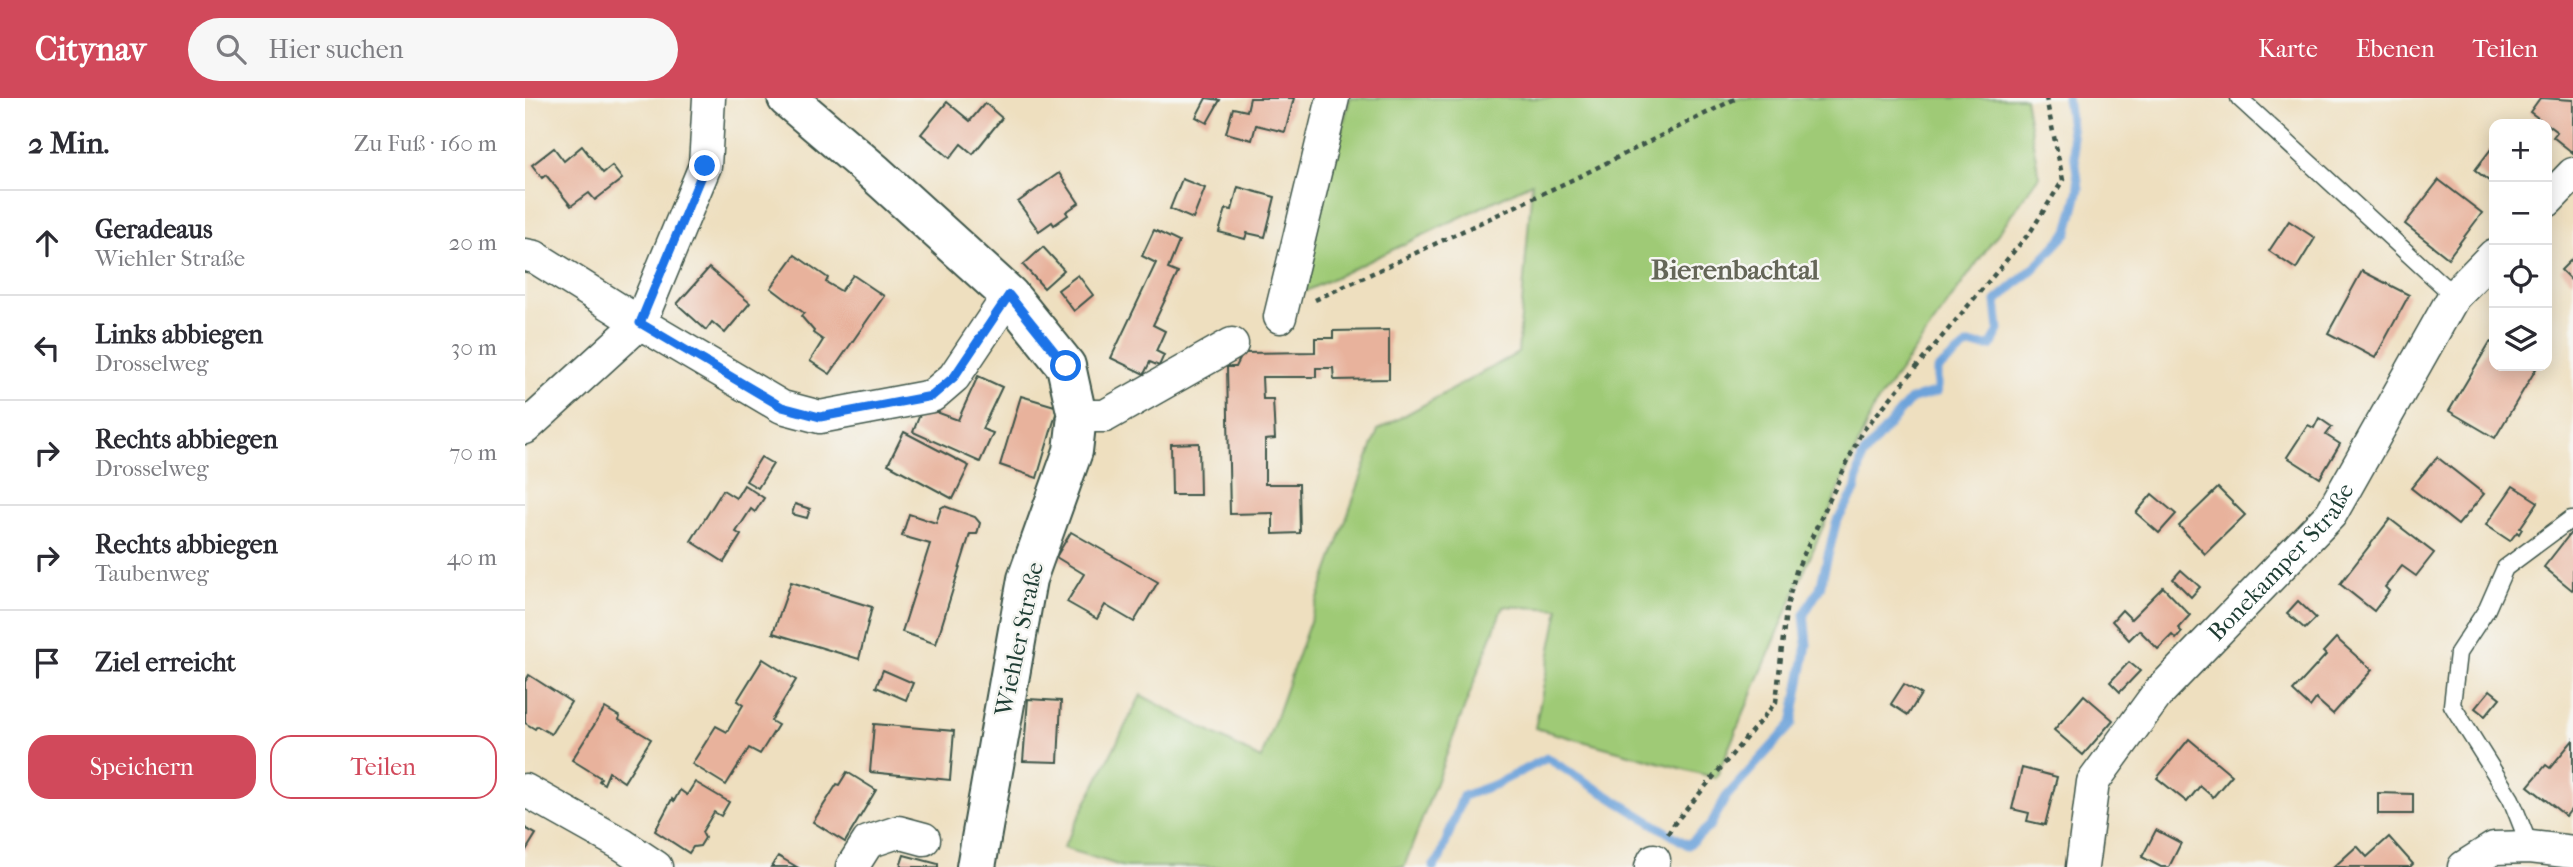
<!DOCTYPE html>
<html lang="de">
<head>
<meta charset="utf-8">
<style>
  :root { --surface:#fff; --page:#f7f7f7; --text:#2b2b33; --muted:#7c7c81; --line:#e1e1e2; --accent:#d1495b }
  body { margin:0; font-family:"IM FELL French Canon",serif; background:var(--page); color:var(--text) }
  .controls { position:absolute; right:21px; top:21px; display:grid; overflow:hidden; border-radius:14px; box-shadow:0 4px 18px #0003 }
  .controls button { width:63px; height:63px; display:grid; place-items:center; padding:0; border:0; border-bottom:2px solid var(--line); background:var(--surface); color:var(--text); font:35px sans-serif }
  .stop { position:absolute; width:21px; height:21px; margin:-16px; border:5px solid #1a73e8; border-radius:50%; background:#fff }
  .stop.end { background:#1a73e8; border-color:#fff; box-shadow:0 2px 7px #0008 }
  .list { margin:0; padding:0; list-style:none }
  h2 { display:flex; justify-content:space-between; align-items:center; height:91px; margin:0; padding:0 28px; font-size:30px }
  h2 small { font-size:23px; font-weight:400; color:var(--muted) }
  .list li { display:grid; grid-template-columns:46px 1fr auto; gap:21px; align-items:center; box-sizing:border-box; height:105px; padding:0 28px; border-top:2px solid var(--line) }
  .list b { display:block; font-size:26px; white-space:nowrap }
  .list p { margin:0; font-size:23px; white-space:nowrap; color:var(--muted) }
  .list em { font-size:23px; font-style:normal; color:var(--muted) }
  .actions { display:flex; gap:14px; padding:21px 28px }
  .actions a { flex:1; padding:16px 0; border:2px solid var(--accent); border-radius:21px; text-align:center; font-size:24px; color:var(--accent) }
  .actions .main { background:var(--accent); color:#fff }
  .icon { flex:none; width:38px; height:38px; fill:none; stroke:currentColor; stroke-width:2; stroke-linecap:round; stroke-linejoin:round }
  .map { position:relative; flex:none; width:2048px; height:769px; overflow:hidden }
  header { display:flex; align-items:center; gap:42px; box-sizing:border-box; height:98px; padding:0 35px; background:var(--accent); color:#fff }
  header strong { font-size:33px }
  nav { display:flex; gap:38px; margin-inline-start:auto; font-size:24px }
  .search { width:490px; height:63px; background:var(--page); display:flex; align-items:center; gap:18px; box-sizing:border-box; padding:0 24px; border-radius:38px; color:var(--muted); font-size:26px }
  main { display:flex }
  aside { flex:1; background:var(--surface) }
  .map>svg:first-child { display:block }
  .green { fill:#9fca76; stroke:#5f8455; stroke-width:2 }
  .lines { fill:none; stroke-linecap:round; stroke-linejoin:round }
  .stream { stroke:#6da3da; stroke-width:9 }
  .building { fill:#e8b29c }
  .service-casing { stroke:#3e5549; stroke-width:19 }
  .minor-casing { stroke:#3e5549; stroke-width:35 }
  .secondary-casing { stroke:#3e5549; stroke-width:42 }
  .path { stroke:#3e5549; stroke-width:4.5; stroke-dasharray:5 5; stroke-linecap:butt }
  .service { stroke:#fff; stroke-width:16 }
  .minor { stroke:#fff; stroke-width:32 }
  .secondary { stroke:#fff; stroke-width:38 }
  .route { stroke:#1a73e8; stroke-width:9 }
  .labels { text-anchor:middle; stroke-width:5; stroke-linejoin:round; paint-order:stroke }
  .street-label { font-size:24px; fill:#1f3d34; stroke:#f6f6f2 }
  .quarter-label { font-size:28px; font-weight:bold; fill:#656658; stroke:#f6f6f2 }
</style>
</head>
<body>
<header>
<strong>Citynav</strong>
<div class="search"><svg class="icon" aria-label="search" viewBox="0 0 24 24"><circle cx="10" cy="10" r="6"/><path d="M15 15l6 6"/></svg>Hier suchen</div>
<nav><a>Karte</a><a>Ebenen</a><a>Teilen</a></nav>
</header>
<main>
<aside>
<h2>2 Min.<small>Zu Fuß · 160 m</small></h2>
<ul class="list">
<li><svg class="icon" aria-label="ahead" viewBox="0 0 24 24"><path d="M12 20V5M6 11l6-6 6 6"/></svg><div><b>Geradeaus</b><p>Wiehler Straße</p></div><em>20 m</em></li>
<li><svg class="icon" aria-label="left" viewBox="0 0 24 24"><path d="M17 20v-9H6M10 6l-5 5 5 5"/></svg><div><b>Links abbiegen</b><p>Drosselweg</p></div><em>30 m</em></li>
<li><svg class="icon" aria-label="right" viewBox="0 0 24 24"><path d="M7 20v-9h11M14 6l5 5-5 5"/></svg><div><b>Rechts abbiegen</b><p>Drosselweg</p></div><em>70 m</em></li>
<li><svg class="icon" aria-label="right" viewBox="0 0 24 24"><path d="M7 20v-9h11M14 6l5 5-5 5"/></svg><div><b>Rechts abbiegen</b><p>Taubenweg</p></div><em>40 m</em></li>
<li><svg class="icon" aria-label="arrive" viewBox="0 0 24 24"><path d="M6 21V4h12l-3 4 3 4H6"/></svg><div><b>Ziel erreicht</b></div></li>
</ul>
<div class="actions"><a class="main">Speichern</a><a>Teilen</a></div>
</aside>
<div class="map">
<svg width="2048" height="769" viewBox="0 0 2048 769">
  <rect width="100%" height="100%" fill="#f6f6f2"/>
  <filter id="ink" filterUnits="userSpaceOnUse"><feTurbulence type="fractalNoise" baseFrequency=".0143" numOctaves="2"/><feDisplacementMap in="SourceGraphic" scale="14" xChannelSelector="R" yChannelSelector="G"/><feConvolveMatrix kernelMatrix="1 2 1 2 8 2 1 2 1" color-interpolation-filters="sRGB"/></filter>
  <filter id="wash" filterUnits="userSpaceOnUse"><feTurbulence type="fractalNoise" baseFrequency=".00686" numOctaves="4" result="noise"/><feDisplacementMap in="SourceGraphic" scale="28" xChannelSelector="R" yChannelSelector="G"/><feGaussianBlur stdDeviation="1.57" result="paint"/><feColorMatrix in="noise" values="0 0 0 0 0 0 0 0 0 0 0 0 0 0 0 0 0 1.4 0 .05"/><feComposite in="paint" operator="in"/></filter>
  <g filter="url(#wash)">
    <rect width="100%" height="100%" fill="#eedfbf"/>
    <polygon class="green" points="825,0 1500,0 1514,78 1349,309 1191,680 1010,630 1034,511 978,508 879,769 599,769 538,750 616,597 736,661 853,332 993,255 1007,85 773,197"/>
    <g class="lines">
      <polyline class="stream" points="908,769 915,760 938,698 971,686 1022,660 1163,747 1185,728 1201,699 1267,626 1282,547 1279,516 1295,490 1311,425 1330,393 1337,359 1385,302 1412,294 1412,272 1443,247 1466,248 1474,232 1471,203 1509,170 1543,134 1554,91 1542,0"/>
    </g>
    <g id="blocks">
      <g class="building">
        <polygon points="681,0 695,2 682,25 671,19"/>
        <polygon points="725,0 769,0 760,34 731,27 727,42 701,35 708,10 722,13"/>
        <polygon points="2015,0 2048,2 2048,55 2028,39 2032,34 2005,14"/>
        <polygon points="422,4 445,23 460,5 477,20 448,56 436,46 425,60 396,36"/>
        <polygon points="57,48 78,75 87,68 97,81 70,102 64,95 46,108 21,77 17,80 7,67 29,50 39,63"/>
        <polygon points="1966,51 1969,54 1969,87 1950,72"/>
        <polygon points="534,75 554,105 541,114 543,117 529,127 527,124 514,133 493,104"/>
        <polygon points="657,81 680,90 668,121 645,111"/>
        <polygon points="1914,82 1957,115 1923,160 1880,126"/>
        <polygon points="713,89 750,99 740,139 722,135 720,141 694,134 701,111 707,112"/>
        <polygon points="1764,123 1790,140 1771,171 1744,153"/>
        <polygon points="629,132 654,144 643,171 653,175 628,227 640,233 631,253 639,257 634,268 625,264 619,276 586,260 631,165 617,158"/>
        <polygon points="518,149 539,172 519,190 498,167"/>
        <polygon points="270,157 303,180 301,184 316,193 328,177 359,198 305,276 285,263 298,242 288,235 289,233 276,218 279,215 246,190"/>
        <polygon points="2048,160 2048,184 2036,172"/>
        <polygon points="184,170 225,205 200,235 187,224 181,232 152,206"/>
        <polygon points="1837,173 1884,197 1850,260 1803,235"/>
        <polygon points="553,177 568,197 549,213 533,192"/>
        <polygon points="864,232 864,281 809,282 808,270 791,270 791,279 737,279 738,301 748,301 750,341 740,342 740,386 774,386 775,435 748,436 748,415 705,416 702,269 711,269 718,255 790,254 790,240 808,240 808,233"/>
        <polygon points="1965,244 1969,246 1969,268 2005,268 2011,271 1970,340 1924,313"/>
        <polygon points="453,278 477,289 457,331 468,335 455,364 388,334 398,309 433,322"/>
        <polygon points="496,298 533,309 512,380 475,367"/>
        <polygon points="1794,320 1807,329 1801,337 1815,346 1795,380 1762,359 1783,327 1789,330"/>
        <polygon points="379,334 444,368 428,401 363,366"/>
        <polygon points="674,345 675,397 647,397 646,346"/>
        <polygon points="236,359 248,366 233,390 221,383"/>
        <polygon points="1912,359 1959,396 1933,427 1886,390"/>
        <polygon points="219,387 239,400 230,414 226,411 211,434 216,437 199,464 166,443 198,392 211,400"/>
        <polygon points="1988,388 2013,404 1995,430 1997,431 1994,436 1992,434 1985,443 1961,427"/>
        <polygon points="1693,390 1720,417 1680,456 1654,428"/>
        <polygon points="1627,396 1651,416 1634,435 1611,415"/>
        <polygon points="270,406 285,411 282,420 267,416"/>
        <polygon points="419,408 450,419 455,425 452,436 445,436 411,546 377,534 405,446 377,438 384,416 411,425 416,410"/>
        <polygon points="1865,421 1909,455 1891,478 1877,468 1860,489 1864,493 1849,513 1815,486"/>
        <polygon points="2048,432 2048,491 2047,492 2019,469"/>
        <polygon points="546,434 633,484 609,524 580,507 572,521 542,504 559,476 531,459"/>
        <polygon points="1656,472 1675,489 1666,499 1648,481"/>
        <polygon points="266,484 347,509 334,561 248,535"/>
        <polygon points="1638,489 1665,517 1653,530 1657,534 1651,541 1647,537 1633,551 1614,532 1604,542 1587,523 1597,512 1606,521"/>
        <polygon points="1773,503 1791,520 1780,531 1762,515"/>
        <polygon points="1811,540 1847,572 1808,616 1791,601 1785,609 1768,593 1801,557 1798,554"/>
        <polygon points="238,561 271,582 246,623 253,627 235,656 224,650 201,687 167,666 191,628 202,634 218,607 212,603"/>
        <polygon points="1604,564 1615,573 1595,594 1585,584"/>
        <polygon points="358,572 388,585 381,602 351,589"/>
        <polygon points="4,577 46,604 26,636 12,628 10,631 0,625 0,584"/>
        <polygon points="1379,586 1396,596 1383,617 1366,606"/>
        <polygon points="1965,592 1975,600 1960,618 1950,610"/>
        <polygon points="1559,597 1588,622 1558,657 1529,632"/>
        <polygon points="503,601 536,603 533,664 498,663"/>
        <polygon points="80,610 95,619 94,622 126,641 99,684 84,674 79,686 74,683 76,680 47,662"/>
        <polygon points="349,626 429,633 425,682 345,674"/>
        <polygon points="1664,641 1707,677 1688,699 1675,688 1662,704 1632,680"/>
        <polygon points="2048,642 2048,709 2041,718 2003,688 2021,667 2025,670"/>
        <polygon points="1497,670 1532,679 1520,727 1502,723 1504,715 1487,711"/>
        <polygon points="322,674 351,692 320,744 288,724 312,686 314,687"/>
        <polygon points="170,684 204,704 196,718 189,714 177,734 180,740 175,748 168,749 164,755 130,733 147,701 149,703 155,692 162,697"/>
        <polygon points="1853,695 1888,696 1888,716 1853,716"/>
        <polygon points="0,730 11,736 0,754"/>
        <polygon points="1631,732 1656,745 1644,769 1636,769 1617,759"/>
        <polygon points="1864,739 1888,766 1885,769 1809,769 1832,748 1842,759"/>
        <polygon points="379,757 413,766 413,769 375,769"/>
        <polygon points="253,758 272,769 246,769"/>
      </g>
    </g>
  </g>
  <g filter="url(#ink)">
    <use href="#blocks" fill-opacity="0" stroke="#3e5549" stroke-width="2"/>
    <g class="lines">
      <defs>
        <g id="service">
          <polyline points="1714,0 1929,198"/>
          <polyline points="2005,749 1986,701 1927,607 1933,555 1962,511 1980,470 2046,421"/>
        </g>
        <g id="minor">
          <polyline points="2022,103 2048,76"/>
          <polyline points="0,157 10,159 115,225 257,309 295,319 407,298 429,279 484,197"/>
          <polyline points="755,219 808,0"/>
          <polyline points="552,318 580,318 707,246"/>
          <polyline points="0,330 115,225 180,68 184,0"/>
          <polyline points="0,692 98,747 131,769"/>
          <polyline points="327,769 343,744 373,734 399,741"/>
          <polyline points="1126,769 1129,762"/>
          <path id="s1" d="M1557,769L1568,684L1633,595L1806,416L1929,198L1969,157"/>
          <polyline points="1939,769 1969,750 2005,749 2048,754"/>
        </g>
        <polyline id="secondary" points="262,0 350,75 484,197 541,268 552,318 548,353 502,481 451,769"/>
      </defs>
      <use href="#service" class="service-casing"/>
      <use href="#minor" class="minor-casing"/>
      <use href="#secondary" class="secondary-casing"/>
      <g class="path">
        <polyline points="790,202 1051,80 1212,0"/>
        <polyline points="1143,736 1149,726 1251,604 1261,512 1271,473 1336,335 1506,133 1538,82 1521,0"/>
      </g>
      <use href="#service" class="service"/>
      <use href="#minor" class="minor"/>
      <use href="#secondary" class="secondary"/>
    </g>
  </g>
  <g class="lines" filter="url(#ink)">
    <polyline class="route" points="180,68 115,225 257,309 295,319 407,298 429,279 484,197 541,268"/>
  </g>
  <g class="labels">
    <g class="street-label">
      <text dy="8" stroke="none"><textPath href="#s1" startOffset="376">Bonekamper Straße</textPath></text>
      <text transform="translate(494 541) rotate(-78)" y="8">Wiehler Straße</text>
    </g>
    <g class="quarter-label">
      <text x="1210" y="181">Bierenbachtal</text>
    </g>
  </g>
</svg>
<div class="controls">
<button>+</button>
<button>−</button>
<button><svg class="icon" aria-label="locate" viewBox="0 0 24 24"><circle cx="12" cy="12" r="6"/><path d="M12 2v4M12 18v4M2 12h4M18 12h4"/></svg></button>
<button><svg class="icon" aria-label="layers" viewBox="0 0 24 24"><path d="M12 4l9 5-9 5-9-5zM3 14l9 5 9-5"/></svg></button>
</div>
<div class="stop" style="left:541px;top:268px"></div>
<div class="stop end" style="left:180px;top:68px"></div>
</div>
</main>
</body>
</html>
